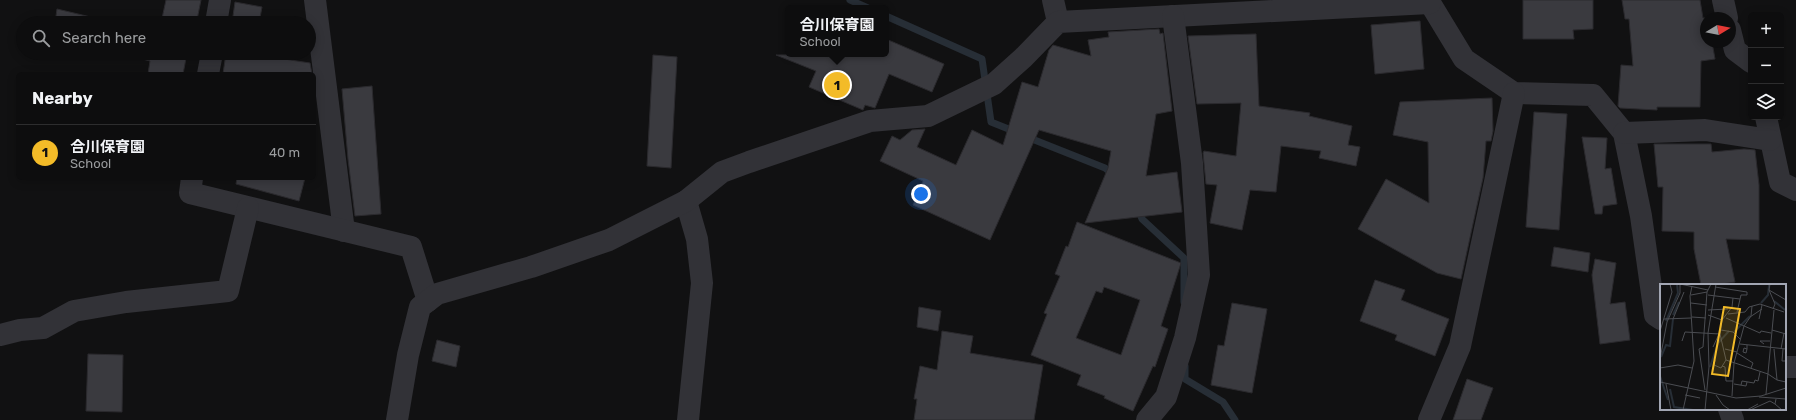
<!DOCTYPE html>
<html lang="en">
<head>
<meta charset="utf-8">
<style>
  :root { --surface:#0d0d0e; --page:#1b1b1c; --text:#f1f3f6; --muted:#9a9c9e; --line:#2d2d2e; --accent:#f3bb28 }
  body { margin:0; font-family:Rubik,"Noto Sans JP",sans-serif; background:var(--page); color:var(--text) }
  .controls { position:absolute; right:12px; top:12px; display:grid; overflow:hidden; border-radius:6px; box-shadow:0 2px 10px #0003 }
  .controls button { width:36px; height:36px; display:grid; place-items:center; padding:0; border:0; border-bottom:1px solid var(--line); background:var(--surface); color:var(--text); font:20px sans-serif }
  .compass { position:absolute; left:1700px; top:12px; width:36px; height:36px; border-radius:50%; background:var(--surface); box-shadow:0 2px 10px #0003; rotate:80deg }
  .you { position:absolute; left:921px; top:194px; width:14px; height:14px; margin:-10px; border:3px solid #fff; border-radius:50%; background:#1a73e8; box-shadow:0 0 0 6px #1a73e833 }
  .badge { display:grid; place-items:center; width:26px; height:26px; border-radius:50%; background:var(--accent); color:#111; font-size:13px; font-weight:700 }
  .pin { position:absolute; translate:-50% -50%; border:2px solid #fff; box-shadow:0 1px 4px #0006 }
  .popup { position:absolute; left:785px; top:5px; width:104px; height:52px; box-sizing:border-box; display:grid; place-content:center; border-radius:6px; background:var(--surface); filter:drop-shadow(0 1px 3px #0005); font-size:13px; white-space:nowrap; color:var(--muted) }
  .popup b { font-size:15px; color:var(--text) }
  .popup::after { content:''; position:absolute; left:50%; top:100%; margin-left:-8px; border:8px solid transparent; border-top-color:var(--surface) }
  .list { margin:0; padding:0; list-style:none }
  h2 { display:flex; justify-content:space-between; align-items:center; height:52px; margin:0; padding:0 16px; font-size:17px }
  h2 small { font-size:13px; font-weight:400; color:var(--muted) }
  .list li { display:grid; grid-template-columns:26px 1fr auto; gap:12px; align-items:center; box-sizing:border-box; height:56px; padding:0 16px; border-top:1px solid var(--line) }
  .list b { display:block; font-size:15px; white-space:nowrap }
  .list p { margin:0; font-size:13px; white-space:nowrap; color:var(--muted) }
  .list em { font-size:13px; font-style:normal; color:var(--muted) }
  .icon { flex:none; width:22px; height:22px; fill:none; stroke:currentColor; stroke-width:2; stroke-linecap:round; stroke-linejoin:round }
  .map { position:relative; flex:none; width:1796px; height:420px; overflow:hidden }
  .search { position:absolute; background:var(--surface); box-shadow:0 2px 10px #0003; left:16px; top:16px; width:300px; height:44px; display:flex; align-items:center; gap:10px; box-sizing:border-box; padding:0 14px; border-radius:22px; color:var(--muted); font-size:15px }
  .panel { position:absolute; background:var(--surface); box-shadow:0 2px 10px #0003; left:16px; top:72px; width:300px; height:108px; border-radius:6px }
  .map>svg:first-child { display:block }
  .lines { fill:none; stroke-linecap:round; stroke-linejoin:round }
  .stream { stroke:#272e36; stroke-width:7 }
  .building { fill:#3a3a3f; stroke:#2b2a2e; fill-rule:evenodd }
  .minor { stroke:#323237; stroke-width:22 }
  .inset-river { fill:none; stroke:#272e36; stroke-width:2 }
  .inset-road { fill:none; stroke:#4b4d52; stroke-width:1 }
  .view { fill:#f3bb28; fill-opacity:0.15; stroke:#f3bb28; stroke-width:2 }
  .inset-edge { fill:none; stroke:#a2a6b3; stroke-width:2 }
</style>
</head>
<body>
<div class="map">
<svg width="1796" height="420" viewBox="0 0 1796 420">
  <rect width="100%" height="100%" fill="#111112"/>
  <g class="lines">
    <g class="stream">
      <polyline points="850,0 868,8"/>
      <polyline points="886,16 982,59 991,122 1016,132"/>
      <polyline points="1027,137 1105,168 1114,175"/>
      <polyline points="1138,209 1142,219 1184,258 1184,302"/>
      <polyline points="1185,366 1185,379 1223,402 1235,420"/>
    </g>
  </g>
  <g class="building">
    <polygon points="166,0 201,0 197,20 192,19 191,23 161,23"/>
    <polygon points="1523,0 1593,0 1593,29 1573,30 1574,39 1523,39"/>
    <polygon points="1622,0 1700,0 1703,18 1708,18 1706,18 1706,42 1712,42 1715,59 1701,61 1700,107 1657,107 1657,110 1620,108 1618,106 1621,65 1633,66 1629,19 1625,19"/>
    <polygon points="235,2 262,7 259,23 232,23"/>
    <polygon points="57,9 116,23 55,23"/>
    <polygon points="1420,21 1424,69 1375,74 1371,25"/>
    <polygon points="1159,29 1160,34 1163,33 1172,111 1156,114 1146,176 1177,172 1182,212 1085,223 1108,168 1111,151 1039,130 990,240 913,205 923,181 880,161 892,136 900,140 912,130 925,129 917,147 956,165 972,130 1003,145 1022,82 1038,87 1049,50 1053,45 1091,56 1088,40 1109,37 1108,32"/>
    <polygon points="1256,34 1259,106 1310,113 1309,116 1352,126 1348,145 1360,147 1356,166 1319,158 1321,151 1281,146 1276,192 1250,190 1242,230 1210,223 1217,185 1206,184 1203,153 1204,151 1236,156 1241,103 1197,104 1188,36"/>
    <polygon points="886,39 944,64 932,92 889,74 875,108 865,105 863,110 809,87 816,71 776,55 886,54"/>
    <polygon points="119,53 187,53 183,74 148,74 150,61"/>
    <polygon points="226,53 259,53 258,55 310,63 312,74 223,74"/>
    <polygon points="653,55 677,57 671,168 647,166"/>
    <polygon points="372,86 381,214 355,216 348,159 342,89"/>
    <polygon points="1492,98 1493,131 1491,141 1486,141 1483,178 1461,279 1437,273 1358,229 1386,179 1429,203 1428,142 1393,135 1400,102"/>
    <polygon points="1534,112 1567,114 1559,230 1526,227"/>
    <polygon points="1582,137 1607,138 1605,169 1611,168 1617,204 1603,206 1602,214 1595,214"/>
    <polygon points="1654,144 1711,144 1712,152 1744,149 1755,150 1759,185 1759,240 1726,239 1735,282 1715,285 1701,285 1694,249 1694,232 1662,231 1663,187 1658,187"/>
    <polygon points="237,178 305,178 299,201 236,184"/>
    <path d="M1077,222L1181,263L1161,326L1168,329L1155,367L1153,366L1133,411L1104,398L1105,396L1077,385L1081,375L1031,355L1047,314L1044,313L1060,276L1055,274L1066,246L1068,247ZM1104,287L1140,300L1121,355L1076,338L1096,291L1102,293Z"/>
    <polygon points="1554,247 1590,253 1588,272 1551,266"/>
    <polygon points="1595,259 1616,263 1610,304 1625,302 1630,340 1600,344 1592,275"/>
    <polygon points="1375,280 1405,290 1401,300 1449,319 1435,356 1395,340 1397,335 1360,321"/>
    <polygon points="1232,303 1267,309 1252,393 1211,385 1218,345 1224,346"/>
    <polygon points="919,307 941,311 938,331 917,327"/>
    <polygon points="942,331 973,336 970,353 1043,365 1034,420 914,420 917,399 914,399 920,366 937,370"/>
    <polygon points="437,340 460,346 456,367 432,361"/>
    <polygon points="88,354 123,355 122,412 86,411"/>
    <polygon points="1467,379 1493,388 1481,420 1453,420"/>
  </g>
  <g class="lines">
    <g class="minor">
      <polyline points="315,0 344,231"/>
      <polyline points="1053,0 1058,22"/>
      <polyline points="1430,0 1430,3 1464,59 1514,93 1593,95 1624,133 1641,216 1655,315 1661,319"/>
      <polyline points="1723,0 1727,18"/>
      <polyline points="216,23 220,0"/>
      <polyline points="1730,30 1735,50 1751,62"/>
      <polyline points="208,74 212,53"/>
      <polyline points="1766,117 1780,182 1796,190"/>
      <polyline points="1624,133 1705,130 1770,140"/>
      <polyline points="192,178 190,193 411,247 428,301"/>
      <polyline points="686,201 697,239 702,283 688,420"/>
      <polyline points="0,335 20,330 43,328 74,311 126,302 228,291 248,208"/>
      <polyline points="1785,367 1796,367"/>
      <polyline points="1729,409 1733,420"/>
      <polyline points="397,420 408,355 420,307 437,294 531,267 609,240 686,201 722,172 749,162 870,121 928,116 994,84 1023,58 1058,22 1430,3"/>
      <polyline points="1147,420 1166,397 1185,338 1199,275 1192,163 1173,16"/>
      <polyline points="1429,420 1460,346 1514,93"/>
    </g>
  </g>
  <g transform="translate(1660 284)">
    <rect width="126" height="126" fill="#111112"/>
    <path class="inset-river" d="M114,17L125,26M101,19L108,11L109,1M13,31L19,18M6,37L18,9L17,0M74,48L90,32M1,73L6,61L10,62L13,35M50,83L58,59L69,47M0,92L8,116M10,105L14,123L33,126"/>
    <path class="inset-road" d="M20,0L48,6M110,0L109,6L115,20L113,25M55,3L87,8M109,6L126,16M31,11L47,8M48,11L80,15M73,14L72,23L62,36L60,50L66,76L108,90L117,96M31,19L47,21M48,26L68,25M77,28L81,11H87V8M68,30L85,28L89,23L100,20L124,28M48,31L62,36M32,33L46,34M90,33L102,25M66,34L100,49L101,47L111,49M4,35L31,34M13,35L24,8M99,35L102,21M61,46L73,48L80,55M112,46L126,50M0,47L12,8L10,0M22,57L25,48L60,50M80,60L126,65M104,60L100,57H110M53,63L59,50M65,65L77,68M87,65L84,64L83,68L86,69L87,65V61M114,65L117,96L126,98M121,65L124,49M123,65L122,77H126M77,69L93,79L91,84M0,75L7,38L20,9V0M55,76L54,81L61,84L66,76M62,82L65,83L66,97H73M0,84L18,81L32,84M0,98L76,114L101,112L126,104M6,100L11,126M74,100L86,102L87,98M81,101L82,97L94,99L95,96L98,97L100,88M45,106L39,65L43,63L47,8L51,0M106,110L114,26M25,111L40,114M56,111L63,121L70,126M72,112L74,79L84,42L91,32L92,22M99,113L126,115M116,115L115,120L122,126M23,126L34,77L30,12L32,2M45,126L49,83L48,49L56,0M87,126L98,120M90,126L110,117L115,120"/>
    <path class="view" d="M64,23L80,25L68,92L52,90Z"/>
    <rect width="126" height="126" class="inset-edge"/>
  </g>
</svg>
<div class="controls">
<button>+</button>
<button>−</button>
<button><svg class="icon" aria-label="layers" viewBox="0 0 24 24"><path d="M12 4l9 5-9 5-9-5zM3 14l9 5 9-5"/></svg></button>
</div>
<svg class="compass" viewBox="-18 -18 36 36"><path d="M0-13l5 13h-10z" fill="#e53935"/><path d="M0 13l5-13h-10z" fill="#9a9c9e"/></svg>
<div class="you"></div>
<div class="pin badge" style="left:837px;top:85px">1</div>
<div class="popup"><b>合川保育園</b>School</div>
<div class="search"><svg class="icon" aria-label="search" viewBox="0 0 24 24"><circle cx="10" cy="10" r="6"/><path d="M15 15l6 6"/></svg>Search here</div>
<section class="panel">
<h2>Nearby<small></small></h2>
<ul class="list">
<li><span class="badge">1</span><div><b>合川保育園</b><p>School</p></div><em>40 m</em></li>
</ul>
</section>
</div>
</body>
</html>
